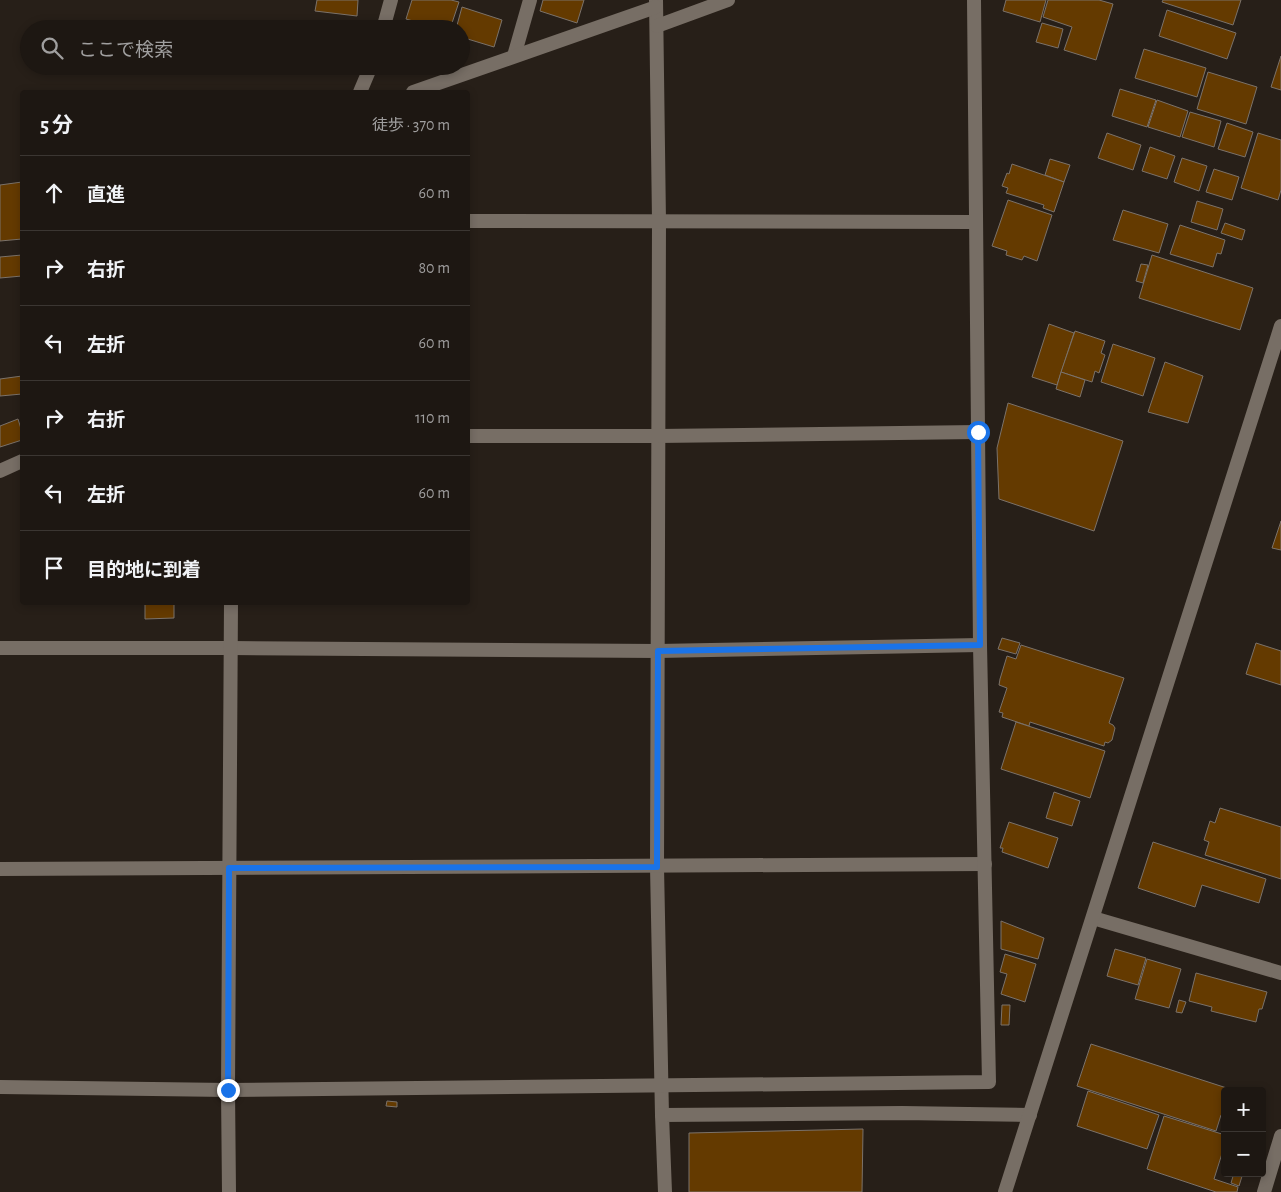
<!DOCTYPE html>
<html lang="ja">
<head>
<meta charset="utf-8">
<style>
  :root { --surface:#1d1712; --page:#25201b; --text:#f1f3f6; --muted:#a09f9f; --line:#3b3632 }
  body { margin:0; font-family:"Alegreya Sans","Noto Sans JP",sans-serif; background:var(--page); color:var(--text) }
  .controls { position:absolute; right:15px; bottom:15px; display:grid; overflow:hidden; border-radius:5px; box-shadow:0 2px 8px #0003 }
  .controls button { width:45px; height:45px; display:grid; place-items:center; padding:0; border:0; border-bottom:1px solid var(--line); background:var(--surface); color:var(--text); font:25px sans-serif }
  .stop { position:absolute; width:15px; height:15px; margin:-11px; border:4px solid #1a73e8; border-radius:50%; background:#fff }
  .stop.end { background:#1a73e8; border-color:#fff; box-shadow:0 1px 5px #0008 }
  .list { margin:0; padding:0; list-style:none }
  h2 { display:flex; justify-content:space-between; align-items:center; height:65px; margin:0; padding:0 20px; font-size:21px }
  h2 small { font-size:16px; font-weight:400; color:var(--muted) }
  .list li { display:grid; grid-template-columns:32px 1fr auto; gap:15px; align-items:center; box-sizing:border-box; height:75px; padding:0 20px; border-top:1px solid var(--line) }
  .list b { display:block; font-size:19px; white-space:nowrap }
  .list em { font-size:16px; font-style:normal; color:var(--muted) }
  .icon { flex:none; width:28px; height:28px; fill:none; stroke:currentColor; stroke-width:2; stroke-linecap:round; stroke-linejoin:round }
  .map { position:relative; flex:none; width:1281px; height:1192px; overflow:hidden }
  .search { position:absolute; background:var(--surface); box-shadow:0 2px 8px #0003; left:20px; top:20px; width:450px; height:55px; display:flex; align-items:center; gap:12px; box-sizing:border-box; padding:0 18px; border-radius:28px; color:var(--muted); font-size:19px }
  .panel { position:absolute; background:var(--surface); box-shadow:0 2px 8px #0003; left:20px; top:90px; width:450px; height:515px; border-radius:5px }
  .map>svg:first-child { display:block }
  .building { fill:#643a00; stroke:#7b726a }
  .lines { fill:none; stroke-linecap:round; stroke-linejoin:round }
  .minor { stroke:#776e65; stroke-width:14 }
  .tertiary { stroke:#776e65; stroke-width:14 }
  .route { stroke:#1a73e8; stroke-width:6 }
</style>
</head>
<body>
<div class="map">
<svg width="1281" height="1192" viewBox="0 0 1281 1192">
  <rect width="100%" height="100%" fill="#271f18"/>
  <g class="building">
    <polygon points="317,0 358,0 357,16 315,11"/>
    <polygon points="412,0 451,0 459,2 450,29 433,29 434,27 406,19"/>
    <polygon points="543,0 584,0 577,23 540,11"/>
    <polygon points="1006,0 1046,0 1040,22 1003,11"/>
    <polygon points="1048,0 1099,0 1113,4 1096,60 1064,50 1072,27 1043,17"/>
    <polygon points="1163,0 1241,0 1233,25 1162,2"/>
    <polygon points="462,7 502,20 494,47 461,37 461,29 456,29"/>
    <polygon points="1167,10 1236,33 1227,59 1159,36"/>
    <polygon points="1042,23 1063,29 1058,48 1036,42"/>
    <polygon points="1144,49 1206,68 1197,97 1135,78"/>
    <polygon points="1281,56 1281,90 1271,87"/>
    <polygon points="1208,72 1257,87 1246,124 1197,109"/>
    <polygon points="1120,89 1156,100 1147,127 1112,116"/>
    <polygon points="1157,100 1188,111 1180,137 1148,127"/>
    <polygon points="1190,112 1221,121 1214,147 1182,137"/>
    <polygon points="1227,123 1253,132 1245,157 1218,149"/>
    <polygon points="1107,133 1141,145 1133,170 1098,158"/>
    <polygon points="1258,133 1281,140 1281,190 1278,200 1241,188"/>
    <polygon points="1150,147 1175,156 1167,179 1142,171"/>
    <polygon points="1182,158 1207,166 1199,191 1174,182"/>
    <polygon points="1050,159 1070,165 1064,182 1045,175"/>
    <polygon points="1012,164 1064,182 1054,212 1043,208 1044,205 1006,193 1008,188 1002,186 1007,173 1009,174"/>
    <polygon points="1214,169 1239,177 1232,200 1206,192"/>
    <polygon points="22,182 22,239 0,241 0,185"/>
    <polygon points="1008,200 1052,215 1037,261 1024,256 1022,260 1006,255 1007,251 992,246"/>
    <polygon points="1197,201 1223,209 1217,230 1191,222"/>
    <polygon points="1123,210 1168,224 1159,253 1113,240"/>
    <polygon points="1225,223 1245,230 1242,240 1221,233"/>
    <polygon points="1180,225 1225,240 1221,254 1217,253 1213,267 1170,254"/>
    <polygon points="22,255 22,276 0,278 0,257"/>
    <polygon points="1152,255 1253,288 1240,330 1139,298"/>
    <polygon points="1141,264 1148,265 1143,283 1136,281"/>
    <polygon points="1049,324 1074,333 1057,385 1032,377"/>
    <polygon points="1075,331 1105,341 1101,353 1105,355 1099,373 1095,371 1092,382 1061,372"/>
    <polygon points="1113,344 1155,358 1143,396 1101,382"/>
    <polygon points="1165,362 1203,376 1188,423 1148,412"/>
    <polygon points="1061,372 1085,380 1080,397 1056,389"/>
    <polygon points="22,376 22,394 0,396 0,379"/>
    <polygon points="1008,403 1123,441 1094,531 999,499 997,448"/>
    <polygon points="18,419 22,432 22,440 0,447 0,426"/>
    <polygon points="1281,521 1281,550 1272,548"/>
    <polygon points="145,602 174,602 174,618 145,619"/>
    <polygon points="1002,638 1020,643 1016,654 998,649"/>
    <polygon points="1256,643 1281,651 1281,685 1246,674"/>
    <polygon points="1021,645 1124,678 1109,723 1113,725 1115,728 1112,740 1108,743 1105,742 1104,746 1030,722 1029,726 1002,717 1003,713 999,712 1007,688 999,685 1000,679 1007,656 1016,659"/>
    <polygon points="1016,722 1105,751 1090,798 1001,769"/>
    <polygon points="1054,792 1080,801 1072,826 1046,818"/>
    <polygon points="1220,808 1281,827 1281,879 1205,855 1209,842 1204,840 1210,821 1215,823"/>
    <polygon points="1009,822 1058,838 1048,868 1002,852 1003,848 1000,848"/>
    <polygon points="1153,842 1266,879 1259,903 1202,885 1195,907 1138,888"/>
    <polygon points="1001,921 1044,938 1038,959 1001,949"/>
    <polygon points="1115,949 1146,958 1138,985 1107,976"/>
    <polygon points="1005,954 1036,964 1025,1002 1001,994 1007,974 1000,972"/>
    <polygon points="1147,959 1181,969 1169,1008 1135,999"/>
    <polygon points="1196,973 1267,992 1262,1009 1259,1009 1256,1022 1211,1011 1212,1007 1189,1001"/>
    <polygon points="1179,1000 1186,1002 1182,1013 1176,1012"/>
    <polygon points="1002,1005 1010,1005 1009,1025 1001,1025"/>
    <polygon points="1091,1044 1236,1091 1225,1091 1225,1117 1221,1115 1216,1131 1077,1086"/>
    <polygon points="1088,1091 1159,1115 1147,1149 1077,1126"/>
    <polygon points="387,1101 397,1102 397,1107 386,1106"/>
    <polygon points="1164,1116 1225,1135 1225,1144 1214,1179 1238,1187 1237,1192 1216,1192 1147,1169"/>
    <polygon points="863,1129 862,1192 689,1192 689,1133"/>
    <polygon points="1234,1173 1243,1173 1239,1186 1231,1183"/>
  </g>
  <g class="lines">
    <g class="minor">
      <polyline points="656,0 659,221 657,867 662,1115"/>
      <polyline points="657,26 728,0"/>
      <polyline points="383,29 391,0"/>
      <polyline points="514,56 530,0"/>
      <polyline points="360,92 371,66"/>
      <polyline points="413,92 656,7"/>
      <polyline points="468,221 975,222"/>
      <polyline points="468,436 658,436 978,432"/>
      <polyline points="0,471 22,461"/>
      <polyline points="0,648 231,648 658,651 980,645"/>
      <polyline points="0,869 985,864"/>
      <polyline points="0,1087 228,1090 989,1082 980,645 974,0"/>
      <polyline points="229,1192 228,1090 231,602"/>
      <polyline points="665,1192 662,1115 902,1113 1030,1115"/>
    </g>
    <g class="tertiary">
      <polyline points="1093,918 1281,973"/>
      <polyline points="1005,1192 1281,326"/>
      <polyline points="1264,1192 1281,1136"/>
    </g>
  </g>
  <g class="lines">
    <polyline class="route" points="228,1090 229,868 657,867 658,651 980,645 978,432"/>
  </g>
</svg>
<div class="controls">
<button>+</button>
<button>−</button>
</div>
<div class="stop" style="left:978px;top:432px"></div>
<div class="stop end" style="left:228px;top:1090px"></div>
<div class="search"><svg class="icon" aria-label="search" viewBox="0 0 24 24"><circle cx="10" cy="10" r="6"/><path d="M15 15l6 6"/></svg>ここで検索</div>
<section class="panel">
<h2>5 分<small>徒歩 · 370 m</small></h2>
<ul class="list">
<li><svg class="icon" aria-label="ahead" viewBox="0 0 24 24"><path d="M12 20V5M6 11l6-6 6 6"/></svg><div><b>直進</b></div><em>60 m</em></li>
<li><svg class="icon" aria-label="right" viewBox="0 0 24 24"><path d="M7 20v-9h11M14 6l5 5-5 5"/></svg><div><b>右折</b></div><em>80 m</em></li>
<li><svg class="icon" aria-label="left" viewBox="0 0 24 24"><path d="M17 20v-9H6M10 6l-5 5 5 5"/></svg><div><b>左折</b></div><em>60 m</em></li>
<li><svg class="icon" aria-label="right" viewBox="0 0 24 24"><path d="M7 20v-9h11M14 6l5 5-5 5"/></svg><div><b>右折</b></div><em>110 m</em></li>
<li><svg class="icon" aria-label="left" viewBox="0 0 24 24"><path d="M17 20v-9H6M10 6l-5 5 5 5"/></svg><div><b>左折</b></div><em>60 m</em></li>
<li><svg class="icon" aria-label="arrive" viewBox="0 0 24 24"><path d="M6 21V4h12l-3 4 3 4H6"/></svg><div><b>目的地に到着</b></div></li>
</ul>
</section>
</div>
</body>
</html>
